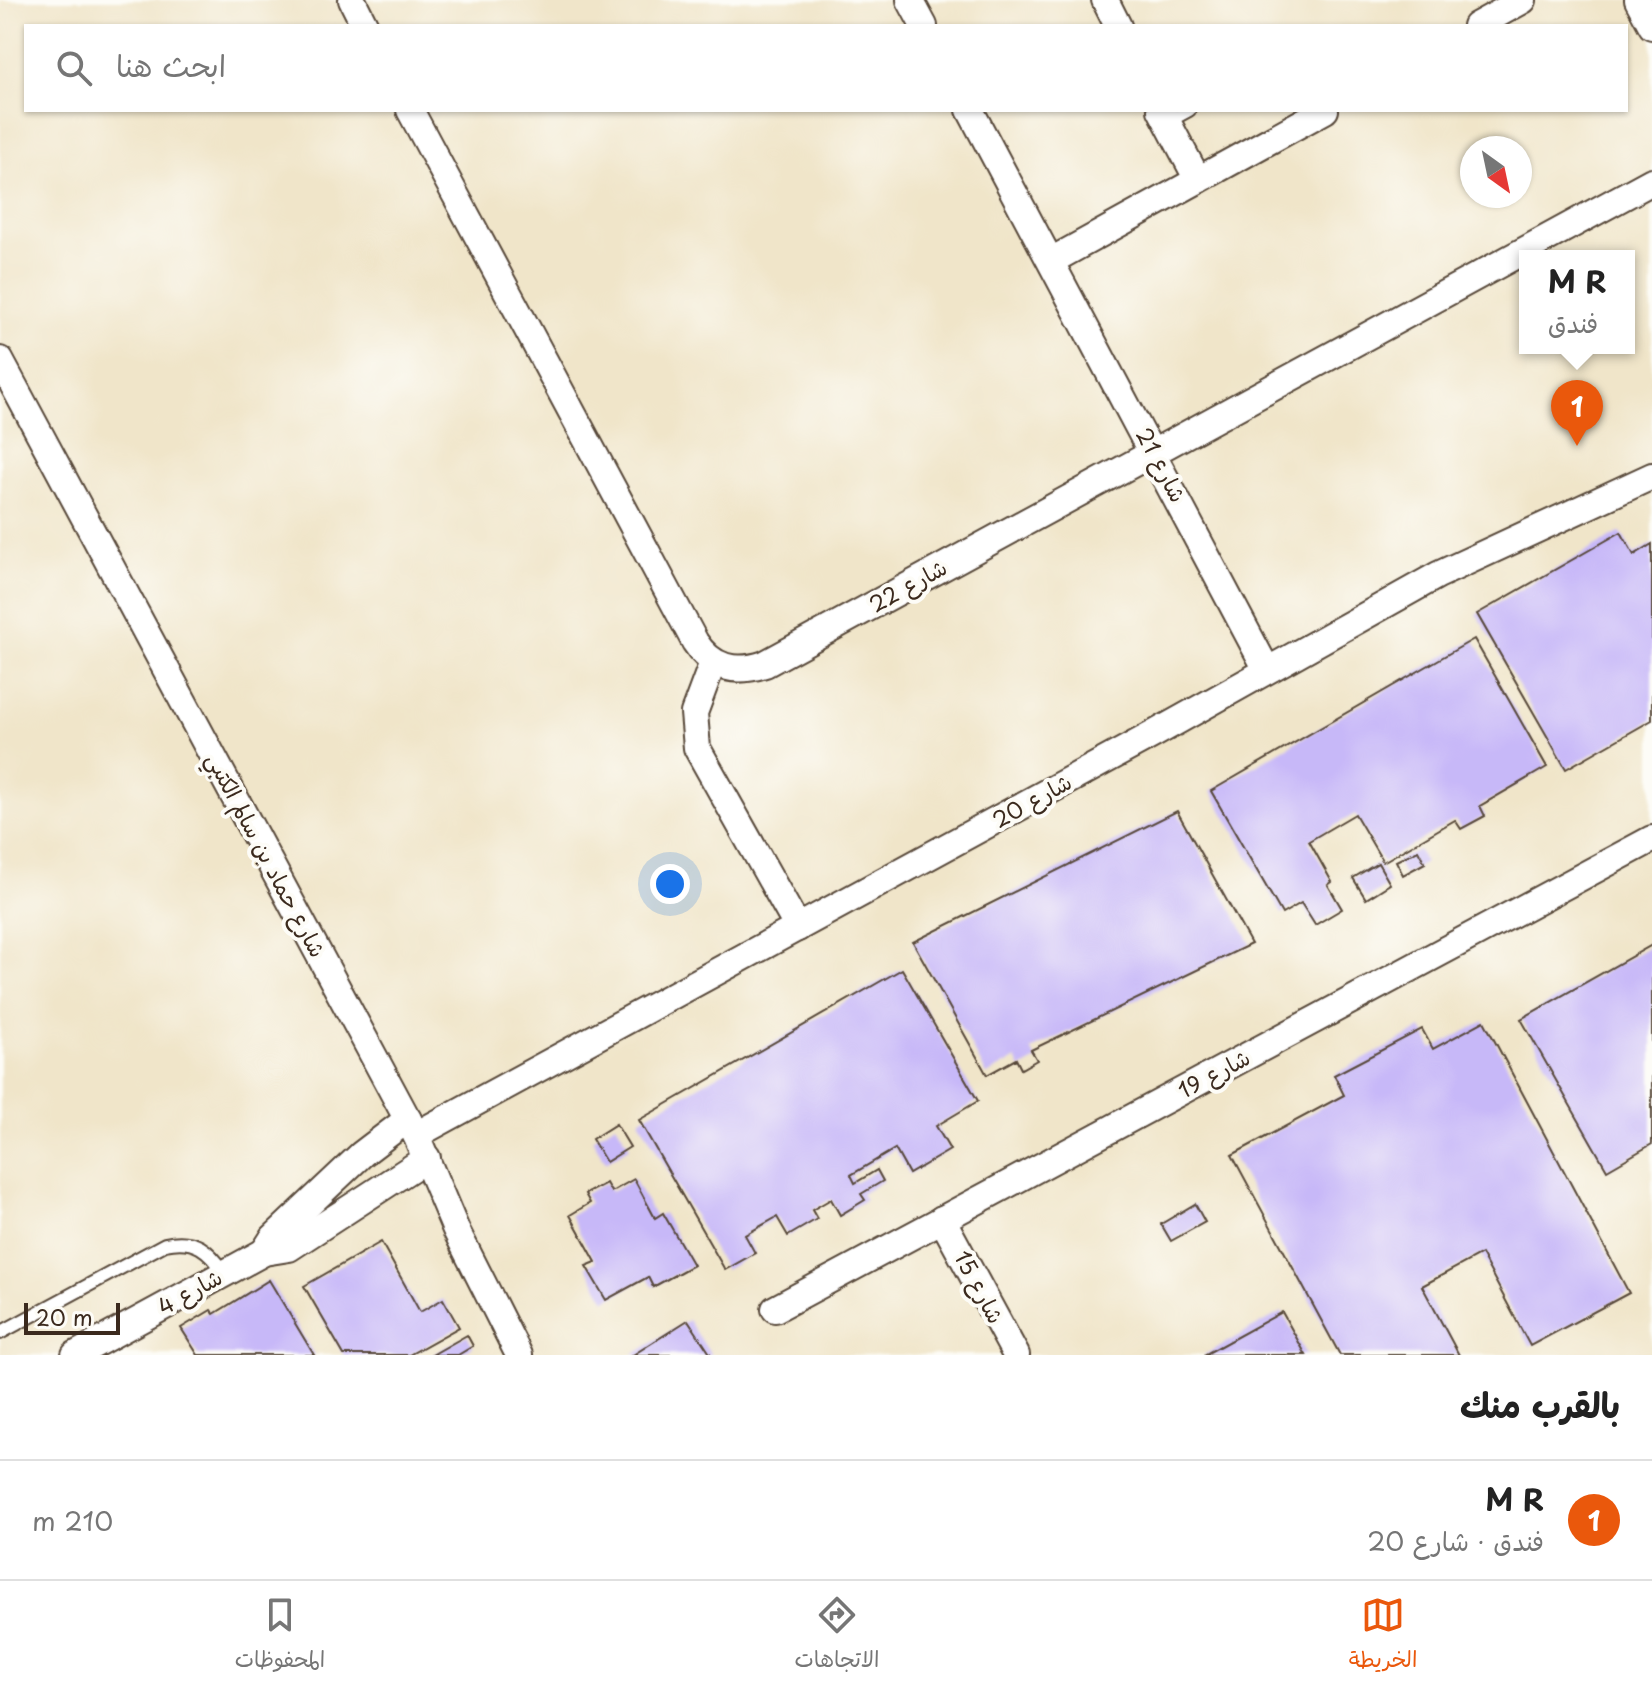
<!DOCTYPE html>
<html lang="ar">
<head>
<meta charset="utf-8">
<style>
  :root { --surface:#fff; --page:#f6f6f6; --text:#222; --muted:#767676; --line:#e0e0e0; --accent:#ea580c }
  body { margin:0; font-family:"Playpen Sans","Playpen Sans Arabic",sans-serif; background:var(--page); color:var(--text); direction:rtl }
  .compass { position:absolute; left:1460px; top:136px; width:72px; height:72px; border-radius:50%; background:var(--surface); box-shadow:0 2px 6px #0004; rotate:147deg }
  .scale { position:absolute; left:24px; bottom:20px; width:96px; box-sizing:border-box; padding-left:8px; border:4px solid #3b2a1e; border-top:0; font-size:22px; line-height:28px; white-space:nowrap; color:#3b2a1e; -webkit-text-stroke:6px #fdfcf7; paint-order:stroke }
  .you { position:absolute; left:670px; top:884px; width:28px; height:28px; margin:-20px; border:6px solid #fff; border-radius:50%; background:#1a73e8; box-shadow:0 0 0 12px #1a73e833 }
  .badge { display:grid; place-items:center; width:52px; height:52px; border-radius:50%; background:var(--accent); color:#fff; font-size:26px; font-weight:700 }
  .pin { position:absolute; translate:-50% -66px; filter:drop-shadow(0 2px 4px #0008) }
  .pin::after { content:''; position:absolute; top:42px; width:28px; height:24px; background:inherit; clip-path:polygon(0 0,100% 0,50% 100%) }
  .popup { position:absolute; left:1519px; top:250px; width:116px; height:104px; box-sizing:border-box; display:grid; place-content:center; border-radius:0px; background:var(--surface); filter:drop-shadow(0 2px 6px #0005); font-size:26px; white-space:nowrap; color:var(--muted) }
  .popup b { font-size:30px; color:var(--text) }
  .popup::after { content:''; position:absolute; left:50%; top:100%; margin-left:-16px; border:16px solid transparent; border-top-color:var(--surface) }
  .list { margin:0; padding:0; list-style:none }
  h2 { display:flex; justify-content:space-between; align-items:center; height:104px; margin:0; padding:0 32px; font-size:34px }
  h2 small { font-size:26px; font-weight:400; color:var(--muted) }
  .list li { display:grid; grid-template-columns:52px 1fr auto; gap:24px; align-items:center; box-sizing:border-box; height:120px; padding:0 32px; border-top:2px solid var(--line) }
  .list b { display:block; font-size:30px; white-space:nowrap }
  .list p { margin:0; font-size:26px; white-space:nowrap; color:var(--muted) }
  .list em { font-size:26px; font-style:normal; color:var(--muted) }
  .icon { flex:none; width:44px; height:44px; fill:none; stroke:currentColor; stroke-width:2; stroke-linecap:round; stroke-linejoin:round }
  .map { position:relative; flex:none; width:1652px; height:1355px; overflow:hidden; direction:ltr }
  .search { position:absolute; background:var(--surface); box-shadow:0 2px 6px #0004; left:24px; right:24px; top:24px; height:88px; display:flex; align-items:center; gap:20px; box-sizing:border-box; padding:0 28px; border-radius:0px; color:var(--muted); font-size:30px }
  .sheet { height:224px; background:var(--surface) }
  nav { display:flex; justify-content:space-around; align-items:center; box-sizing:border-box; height:112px; border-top:2px solid var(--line); background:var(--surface); font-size:22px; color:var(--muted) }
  nav a { display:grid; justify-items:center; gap:4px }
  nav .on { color:var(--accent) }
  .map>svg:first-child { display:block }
  .building { fill:#c7b8f8 }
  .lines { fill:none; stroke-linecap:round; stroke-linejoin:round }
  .lane-casing { stroke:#564638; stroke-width:16 }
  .street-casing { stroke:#564638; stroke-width:30 }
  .lane { stroke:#fff; stroke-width:12 }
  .street { stroke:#fff; stroke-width:26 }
  .labels { text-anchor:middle; stroke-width:8; stroke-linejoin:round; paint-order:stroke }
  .street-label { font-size:22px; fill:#3b2a1e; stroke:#fdfcf7 }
</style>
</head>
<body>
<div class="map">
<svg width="1652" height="1355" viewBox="0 0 1652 1355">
  <rect width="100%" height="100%" fill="#fdfcf7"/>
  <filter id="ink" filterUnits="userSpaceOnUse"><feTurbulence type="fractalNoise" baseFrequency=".0125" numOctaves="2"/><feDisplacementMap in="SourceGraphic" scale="16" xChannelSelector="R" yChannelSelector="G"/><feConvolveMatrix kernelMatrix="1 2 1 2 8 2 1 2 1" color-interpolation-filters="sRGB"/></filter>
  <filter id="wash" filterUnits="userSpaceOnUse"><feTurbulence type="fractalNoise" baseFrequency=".006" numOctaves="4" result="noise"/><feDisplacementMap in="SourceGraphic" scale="32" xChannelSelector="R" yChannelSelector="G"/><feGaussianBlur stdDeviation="1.8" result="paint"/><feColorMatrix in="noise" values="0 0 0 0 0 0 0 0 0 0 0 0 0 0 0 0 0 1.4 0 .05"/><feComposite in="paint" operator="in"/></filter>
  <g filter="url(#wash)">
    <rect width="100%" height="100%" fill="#f0e5c9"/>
    <g id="blocks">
      <g class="building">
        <polygon points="1621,532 1634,555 1652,544 1652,720 1566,769 1477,614"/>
        <polygon points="1474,639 1547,767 1480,806 1485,816 1461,829 1455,820 1383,862 1355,814 1309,841 1332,882 1328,885 1342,909 1315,925 1301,903 1282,914 1211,791"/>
        <polygon points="1177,811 1251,944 1031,1050 1037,1060 1021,1069 1016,1059 987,1075 913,942"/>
        <polygon points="1418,850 1425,863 1403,875 1396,861"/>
        <polygon points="1378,863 1390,884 1366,899 1353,878"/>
        <polygon points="1652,945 1652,1144 1607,1170 1521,1019"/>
        <polygon points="902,969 978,1101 936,1126 950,1150 909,1174 895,1149 851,1175 855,1183 877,1170 883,1181 861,1194 865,1200 840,1215 831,1199 812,1210 817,1219 788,1236 777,1217 745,1235 755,1253 725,1270 639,1120"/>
        <polygon points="1484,1021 1629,1293 1530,1346 1481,1254 1422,1286 1459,1355 1340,1355 1232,1155 1344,1095 1334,1075 1422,1029 1433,1049"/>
        <polygon points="616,1124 630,1147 606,1162 592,1139"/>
        <polygon points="634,1179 655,1218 663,1213 693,1265 653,1287 648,1277 606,1300 586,1266 596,1262 570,1215 590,1203 585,1194 606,1183 611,1192"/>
        <polygon points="1195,1204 1205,1222 1171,1241 1161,1224"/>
        <polygon points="381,1242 420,1312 443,1299 459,1327 409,1355 344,1355 304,1286"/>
        <polygon points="269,1280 314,1355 198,1355 181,1328 211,1310 214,1314"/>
        <polygon points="1282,1312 1306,1355 1204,1355"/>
        <polygon points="688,1320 711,1355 633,1355"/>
        <polygon points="467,1335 473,1346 458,1355 432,1355"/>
      </g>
    </g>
  </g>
  <g filter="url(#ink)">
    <use href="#blocks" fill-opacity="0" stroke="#564638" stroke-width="2"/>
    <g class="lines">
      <defs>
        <g id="lane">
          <polyline points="1167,122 1189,110"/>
          <path d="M0,1333L165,1244C195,1237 209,1250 225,1273"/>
        </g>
        <g id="street">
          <polyline points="352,0 365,26"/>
          <polyline points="910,0 924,26"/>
          <polyline points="1105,0 1118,26"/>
          <polyline points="1638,0 1652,26"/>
          <polyline points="1476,26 1523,0"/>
          <path d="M410,110L695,642C712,668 735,674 765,664L1652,181"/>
          <polyline points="970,110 1267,670"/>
          <polyline points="1161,110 1198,180"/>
          <polyline points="1051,261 1325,110"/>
          <polyline points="0,360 416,1135 456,1230 519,1355"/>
          <polyline points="713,662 694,713 697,748 798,928"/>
          <polyline points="416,1135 1154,734 1438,575 1652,476"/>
          <polyline points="942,1219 1016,1355"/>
          <polyline points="264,1252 273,1238 362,1154 408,1119"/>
          <polyline points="775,1309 1652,839"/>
          <polyline points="75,1355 264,1252 289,1248 427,1158"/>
        </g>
      </defs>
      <use href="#lane" class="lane-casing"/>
      <use href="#street" class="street-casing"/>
      <use href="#lane" class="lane"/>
      <use href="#street" class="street"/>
    </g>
  </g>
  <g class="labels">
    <g class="street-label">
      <text transform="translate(1161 465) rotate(62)" y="8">شارع 21</text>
      <text transform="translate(908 586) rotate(-29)" y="8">شارع 22</text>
      <text transform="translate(1032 801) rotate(-29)" y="8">شارع 20</text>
      <text transform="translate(266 855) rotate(62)" y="8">شارع حماد بن سالم الكتبي</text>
      <text transform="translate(1214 1074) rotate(-28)" y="8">شارع 19</text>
      <text transform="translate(979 1287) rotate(62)" y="8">شارع 15</text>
      <text transform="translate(190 1292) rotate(-29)" y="8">شارع 4</text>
    </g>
  </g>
</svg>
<svg class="compass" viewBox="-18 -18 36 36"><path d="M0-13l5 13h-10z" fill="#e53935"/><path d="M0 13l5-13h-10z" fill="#767676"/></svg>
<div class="scale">20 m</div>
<div class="you"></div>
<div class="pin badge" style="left:1577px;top:446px">1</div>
<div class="popup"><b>M R</b>فندق</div>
<div class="search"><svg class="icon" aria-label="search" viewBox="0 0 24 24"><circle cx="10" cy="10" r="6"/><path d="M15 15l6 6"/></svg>ابحث هنا</div>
</div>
<section class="sheet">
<h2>بالقرب منك<small></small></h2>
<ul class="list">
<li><span class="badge">1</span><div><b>M R</b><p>فندق · شارع 20</p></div><em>210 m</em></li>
</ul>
</section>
<nav>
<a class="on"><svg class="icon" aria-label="map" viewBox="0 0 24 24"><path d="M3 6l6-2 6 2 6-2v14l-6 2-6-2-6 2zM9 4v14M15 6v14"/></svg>الخريطة</a>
<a><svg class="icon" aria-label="directions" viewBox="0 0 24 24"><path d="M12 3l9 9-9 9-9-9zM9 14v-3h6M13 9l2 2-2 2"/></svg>الاتجاهات</a>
<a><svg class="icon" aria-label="saved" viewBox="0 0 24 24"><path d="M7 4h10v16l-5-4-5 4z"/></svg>المحفوظات</a>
</nav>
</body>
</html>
